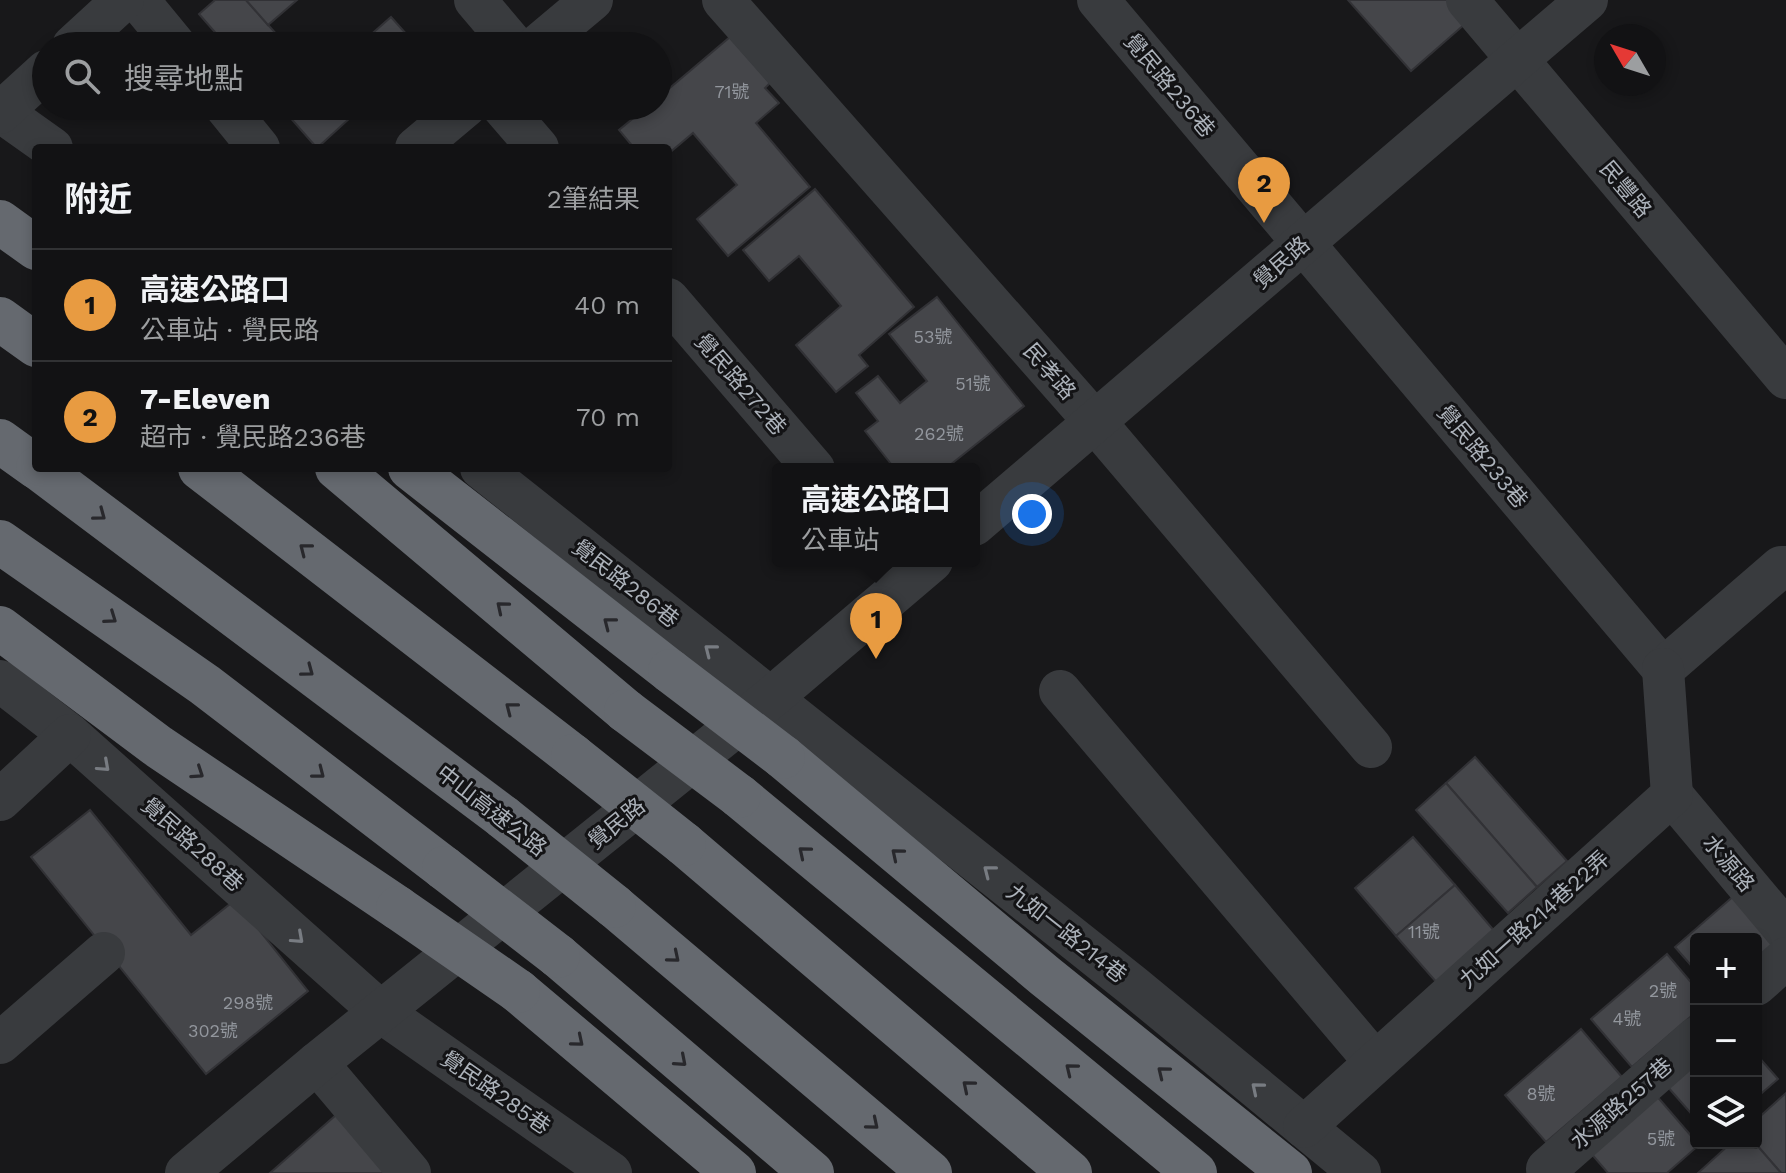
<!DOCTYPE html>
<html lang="zh-TW">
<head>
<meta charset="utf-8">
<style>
  :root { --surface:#121214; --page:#1f2022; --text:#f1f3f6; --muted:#9c9ea0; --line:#313234; --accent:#e89b41 }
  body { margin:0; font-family:"Work Sans","Noto Sans TC",sans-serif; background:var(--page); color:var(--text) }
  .controls { position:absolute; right:24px; bottom:24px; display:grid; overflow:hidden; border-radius:8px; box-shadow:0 4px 12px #0003 }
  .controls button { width:72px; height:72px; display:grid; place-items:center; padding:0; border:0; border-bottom:2px solid var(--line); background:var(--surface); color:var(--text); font:40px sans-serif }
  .compass { position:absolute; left:1594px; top:24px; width:72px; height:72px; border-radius:50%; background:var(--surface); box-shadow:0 4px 12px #0003; rotate:309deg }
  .you { position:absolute; left:1032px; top:514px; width:28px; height:28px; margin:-20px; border:6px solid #fff; border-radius:50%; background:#1a73e8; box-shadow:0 0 0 12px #1a73e833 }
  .badge { display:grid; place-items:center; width:52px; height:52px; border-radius:50%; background:var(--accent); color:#111; font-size:26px; font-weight:700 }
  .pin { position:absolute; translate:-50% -66px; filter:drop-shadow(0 2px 4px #0008) }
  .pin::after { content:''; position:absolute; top:42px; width:28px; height:24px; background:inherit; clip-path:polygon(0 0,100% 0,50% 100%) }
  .popup { position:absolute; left:772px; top:463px; width:208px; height:104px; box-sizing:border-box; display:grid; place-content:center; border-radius:8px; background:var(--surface); filter:drop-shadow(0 2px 6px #0005); font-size:26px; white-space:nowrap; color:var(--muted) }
  .popup b { font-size:30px; color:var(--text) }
  .popup::after { content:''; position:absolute; left:50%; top:100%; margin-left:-16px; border:16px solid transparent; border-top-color:var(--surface) }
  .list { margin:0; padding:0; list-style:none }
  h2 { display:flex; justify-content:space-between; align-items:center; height:104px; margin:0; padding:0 32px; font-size:34px }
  h2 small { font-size:26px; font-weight:400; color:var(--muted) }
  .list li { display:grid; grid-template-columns:52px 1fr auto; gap:24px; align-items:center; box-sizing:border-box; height:112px; padding:0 32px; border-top:2px solid var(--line) }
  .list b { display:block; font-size:30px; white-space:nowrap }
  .list p { margin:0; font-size:26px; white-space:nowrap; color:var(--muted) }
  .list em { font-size:26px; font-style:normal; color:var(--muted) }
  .icon { flex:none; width:44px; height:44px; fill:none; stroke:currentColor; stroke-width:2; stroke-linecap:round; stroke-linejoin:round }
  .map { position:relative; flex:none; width:1786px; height:1173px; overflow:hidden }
  .search { position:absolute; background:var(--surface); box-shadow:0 4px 12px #0003; left:32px; top:32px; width:640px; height:88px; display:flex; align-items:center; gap:20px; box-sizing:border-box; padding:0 28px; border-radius:44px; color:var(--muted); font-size:30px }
  .panel { position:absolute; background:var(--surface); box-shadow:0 4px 12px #0003; left:32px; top:144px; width:640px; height:328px; border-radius:8px }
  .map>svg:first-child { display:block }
  .building { fill:#45464a; stroke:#323236; stroke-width:2 }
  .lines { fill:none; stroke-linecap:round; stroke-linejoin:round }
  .minor { stroke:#393b3e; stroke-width:42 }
  .highway { stroke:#65696f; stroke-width:44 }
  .highway-bridge { stroke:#65696f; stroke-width:44 }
  .oneway { stroke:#28282c }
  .oneway2 { stroke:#787c82 }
  .labels { text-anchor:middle; stroke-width:6; stroke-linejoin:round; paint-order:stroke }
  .number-label { font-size:18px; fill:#92969d }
  .street-label { font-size:22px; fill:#abb1b9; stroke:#131315 }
</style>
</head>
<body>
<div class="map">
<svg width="1786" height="1173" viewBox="0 0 1786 1173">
  <rect width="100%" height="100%" fill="#18181a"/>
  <g class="building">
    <polygon points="215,0 246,0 287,46 227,46 199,14"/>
    <polygon points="246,0 297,0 268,25"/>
    <polygon points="1348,0 1458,0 1473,17 1411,71"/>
    <polygon points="391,17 417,46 358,46"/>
    <polygon points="730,37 770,83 765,88 779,103 756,123 810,187 728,256 697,219 737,185 693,133 668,154 668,148 634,148 619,130 648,106 658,106 658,98"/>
    <polygon points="280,106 340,106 350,118 317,148"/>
    <polygon points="340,106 364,106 350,118"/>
    <polygon points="815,189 914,307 859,355 868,366 836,392 796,345 841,306 799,256 769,281 743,250"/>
    <polygon points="937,297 1024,406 945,469 895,469 865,431 878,421 856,393 878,376 900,403 927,381 889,334"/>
    <polygon points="1475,757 1567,861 1537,887 1446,783"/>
    <polygon points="1446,783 1537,887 1508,913 1416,810"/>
    <polygon points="90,810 191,935 235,900 308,991 206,1074 31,857"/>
    <polygon points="1413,837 1455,885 1396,936 1355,888"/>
    <polygon points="1751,881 1786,934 1756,960 1756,939 1696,939 1696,971 1675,947"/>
    <polygon points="1455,885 1496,933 1438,984 1396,936"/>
    <polygon points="1667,954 1696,988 1696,1012 1632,1067 1591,1019"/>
    <polygon points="1581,1029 1622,1077 1546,1142 1505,1095"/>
    <polygon points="1756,1054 1778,1079 1756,1098"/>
    <polygon points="1696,1061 1696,1119 1667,1086"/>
    <polygon points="1786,1093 1786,1173 1781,1173 1755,1143 1756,1120"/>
    <polygon points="1655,1094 1699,1145 1667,1173 1608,1173 1589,1151"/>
    <polygon points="352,1101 414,1173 270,1173"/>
    <polygon points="1731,1143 1755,1143 1781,1173 1698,1173"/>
  </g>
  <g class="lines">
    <g class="minor">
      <polyline points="138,0 176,46"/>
      <polyline points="475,0 514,46"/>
      <polyline points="723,0 1095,422 1371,747"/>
      <polyline points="1098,0 1663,669"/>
      <polyline points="1467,0 1786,378"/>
      <polyline points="73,46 123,0"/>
      <polyline points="537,46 592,0"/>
      <polyline points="225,106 259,148"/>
      <polyline points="502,106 538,148"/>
      <polyline points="0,111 52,148"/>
      <polyline points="0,113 46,71"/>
      <polyline points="416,148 466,106"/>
      <polyline points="668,299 814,469"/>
      <polyline points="481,468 1133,986 1360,1173"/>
      <polyline points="974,525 1587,0"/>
      <polyline points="1663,669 1781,567 1786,567"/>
      <polyline points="0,681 70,735 381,1012 611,1173"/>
      <polyline points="1060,691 1375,1062"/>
      <polyline points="1672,795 1786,931"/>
      <polyline points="0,800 70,735"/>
      <polyline points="1756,985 1786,958"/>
      <polyline points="0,1043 104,953"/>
      <polyline points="317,1063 410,1173"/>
      <polyline points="1304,1127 1672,795 1663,669"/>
      <polyline points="1547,1169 1696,1038"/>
      <polyline points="186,1173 317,1063 771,698 932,561"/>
    </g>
    <g class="highway">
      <polyline points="0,222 36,248"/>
      <polyline points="0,319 36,345"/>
      <polyline points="0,441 36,467"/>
      <polyline points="38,468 503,817"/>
      <polyline points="200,468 573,756"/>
      <polyline points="337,468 626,711"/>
      <polyline points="410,468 670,671"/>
      <polyline points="0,542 205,685 444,868"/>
      <polyline points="0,628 159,747 398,908"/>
      <polyline points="783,757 1045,976 1290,1173"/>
      <polyline points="739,796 1195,1173"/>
      <polyline points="684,844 1070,1173"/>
      <polyline points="614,906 930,1173"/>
      <polyline points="558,956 812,1173"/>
      <polyline points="518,991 734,1173"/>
    </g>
    <g class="highway-bridge">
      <polyline points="670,671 783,757"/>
      <polyline points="626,711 739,796"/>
      <polyline points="573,756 684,844"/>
      <polyline points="503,817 614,906"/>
      <polyline points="444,868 558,956"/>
      <polyline points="398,908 518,991"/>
    </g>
  </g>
  <defs><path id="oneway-chevron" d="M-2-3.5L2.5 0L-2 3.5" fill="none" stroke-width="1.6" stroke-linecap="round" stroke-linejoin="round" transform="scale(2)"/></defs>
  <g class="oneway">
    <use href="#oneway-chevron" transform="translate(100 515) rotate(37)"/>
    <use href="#oneway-chevron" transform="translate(305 549) rotate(-142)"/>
    <use href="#oneway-chevron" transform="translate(502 607) rotate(-140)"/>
    <use href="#oneway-chevron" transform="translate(111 618) rotate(35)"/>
    <use href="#oneway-chevron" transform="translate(609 623) rotate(-142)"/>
    <use href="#oneway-chevron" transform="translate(308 671) rotate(37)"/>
    <use href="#oneway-chevron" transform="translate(511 708) rotate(-142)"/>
    <use href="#oneway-chevron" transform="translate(198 773) rotate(34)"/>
    <use href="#oneway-chevron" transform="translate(319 773) rotate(38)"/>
    <use href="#oneway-chevron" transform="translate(804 852) rotate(-140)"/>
    <use href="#oneway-chevron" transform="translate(897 854) rotate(-140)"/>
    <use href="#oneway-chevron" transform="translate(674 957) rotate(40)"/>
    <use href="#oneway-chevron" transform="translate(578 1041) rotate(40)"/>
    <use href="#oneway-chevron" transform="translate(681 1061) rotate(41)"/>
    <use href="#oneway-chevron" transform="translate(1071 1069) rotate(-141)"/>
    <use href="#oneway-chevron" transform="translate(1163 1072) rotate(-141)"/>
    <use href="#oneway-chevron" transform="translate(968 1086) rotate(-140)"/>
    <use href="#oneway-chevron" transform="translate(873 1124) rotate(40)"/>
  </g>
  <g class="oneway2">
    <use href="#oneway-chevron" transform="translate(710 650) rotate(-142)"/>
    <use href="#oneway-chevron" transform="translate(104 766) rotate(42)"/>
    <use href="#oneway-chevron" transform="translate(989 871) rotate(-142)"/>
    <use href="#oneway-chevron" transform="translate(298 938) rotate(42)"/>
    <use href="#oneway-chevron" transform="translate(1257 1088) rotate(-140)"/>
  </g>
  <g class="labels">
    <g class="number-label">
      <text x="732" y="98">71號</text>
      <text x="933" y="343">53號</text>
      <text x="973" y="390">51號</text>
      <text x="939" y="440">262號</text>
      <text x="1424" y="938">11號</text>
      <text x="1663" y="997">2號</text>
      <text x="248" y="1009">298號</text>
      <text x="1627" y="1025">4號</text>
      <text x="213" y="1037">302號</text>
      <text x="1541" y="1100">8號</text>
      <text x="1661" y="1145">5號</text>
    </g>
    <g class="street-label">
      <text transform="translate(1170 85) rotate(50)" y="8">覺民路236巷</text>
      <text transform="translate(1626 189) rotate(50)" y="8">民豐路</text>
      <text transform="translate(1281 262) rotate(-41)" y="8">覺民路</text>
      <text transform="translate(1050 371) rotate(49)" y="8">民孝路</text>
      <text transform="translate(741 384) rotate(49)" y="8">覺民路272巷</text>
      <text transform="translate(1483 456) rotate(50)" y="8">覺民路233巷</text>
      <text transform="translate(626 583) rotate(38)" y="8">覺民路286巷</text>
      <text transform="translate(492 810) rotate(38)" y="8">中山高速公路</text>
      <text transform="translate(616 823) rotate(-39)" y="8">覺民路</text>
      <text transform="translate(193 844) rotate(42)" y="8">覺民路288巷</text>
      <text transform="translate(1729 863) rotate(50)" y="8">水源路</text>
      <text transform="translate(1534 919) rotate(-42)" y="8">九如一路214巷22弄</text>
      <text transform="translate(1067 933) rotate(38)" y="8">九如一路214巷</text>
      <text transform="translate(496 1092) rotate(35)" y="8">覺民路285巷</text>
      <text transform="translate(1621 1103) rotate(-41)" y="8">水源路257巷</text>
    </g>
  </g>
</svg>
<div class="controls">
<button>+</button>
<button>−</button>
<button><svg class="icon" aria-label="layers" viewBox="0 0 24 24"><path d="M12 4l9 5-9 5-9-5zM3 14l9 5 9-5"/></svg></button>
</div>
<svg class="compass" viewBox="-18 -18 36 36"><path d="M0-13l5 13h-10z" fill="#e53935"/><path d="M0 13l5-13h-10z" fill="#9c9ea0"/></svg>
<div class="you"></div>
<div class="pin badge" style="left:876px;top:659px">1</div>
<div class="popup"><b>高速公路口</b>公車站</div>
<div class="pin badge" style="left:1264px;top:223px">2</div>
<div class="search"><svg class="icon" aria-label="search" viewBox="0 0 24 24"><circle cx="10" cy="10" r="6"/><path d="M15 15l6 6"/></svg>搜尋地點</div>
<section class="panel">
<h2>附近<small>2筆結果</small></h2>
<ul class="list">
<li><span class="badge">1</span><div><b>高速公路口</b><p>公車站 · 覺民路</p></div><em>40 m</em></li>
<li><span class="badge">2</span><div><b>7-Eleven</b><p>超市 · 覺民路236巷</p></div><em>70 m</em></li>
</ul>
</section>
</div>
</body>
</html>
